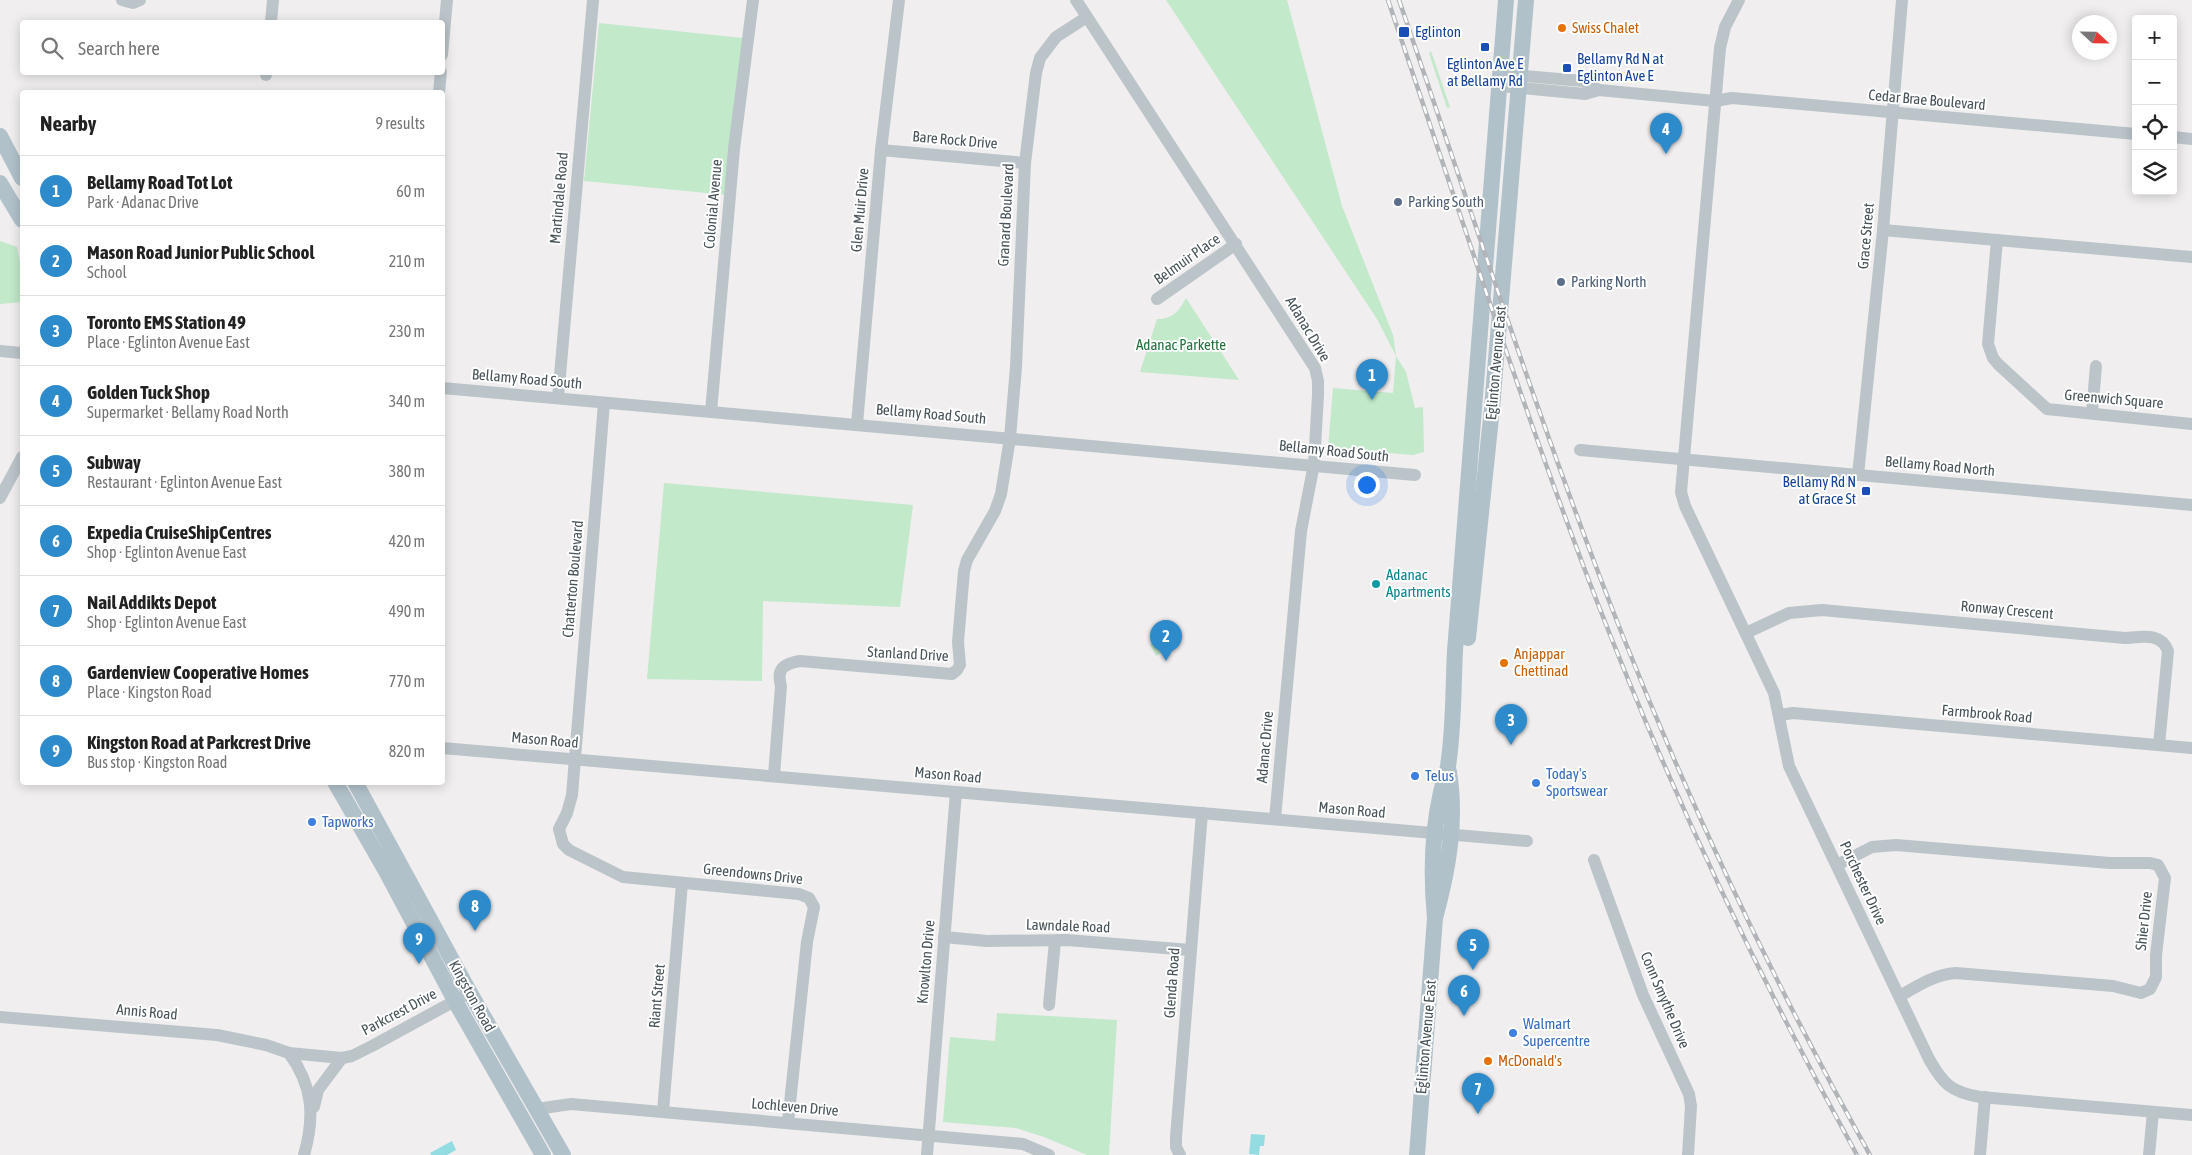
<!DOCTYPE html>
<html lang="en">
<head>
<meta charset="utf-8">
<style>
  :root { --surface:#fff; --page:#f2f2f2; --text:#222; --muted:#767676; --line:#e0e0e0; --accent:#2d8bcb }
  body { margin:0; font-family:"Asap Condensed",sans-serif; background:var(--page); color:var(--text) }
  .controls { position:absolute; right:15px; top:15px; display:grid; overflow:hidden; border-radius:5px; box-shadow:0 2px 12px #0003 }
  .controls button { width:45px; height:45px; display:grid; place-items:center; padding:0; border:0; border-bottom:1px solid var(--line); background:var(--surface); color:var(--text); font:25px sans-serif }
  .compass { position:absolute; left:2072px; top:15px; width:45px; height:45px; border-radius:50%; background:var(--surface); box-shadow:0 2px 12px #0003; rotate:112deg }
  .you { position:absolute; left:1366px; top:484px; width:18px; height:18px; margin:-12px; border:4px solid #fff; border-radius:50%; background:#1a73e8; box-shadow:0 0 0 8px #1a73e833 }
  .badge { display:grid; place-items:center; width:32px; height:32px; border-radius:50%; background:var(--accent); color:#fff; font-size:16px; font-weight:700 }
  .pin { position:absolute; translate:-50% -41px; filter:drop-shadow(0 1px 2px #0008) }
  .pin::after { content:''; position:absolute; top:26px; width:18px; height:15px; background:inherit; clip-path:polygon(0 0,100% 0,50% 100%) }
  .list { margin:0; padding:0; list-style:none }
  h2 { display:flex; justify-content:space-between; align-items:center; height:65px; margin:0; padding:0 20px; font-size:21px }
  h2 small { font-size:16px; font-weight:400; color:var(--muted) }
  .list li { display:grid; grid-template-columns:32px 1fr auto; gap:15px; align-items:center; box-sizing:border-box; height:70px; padding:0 20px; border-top:1px solid var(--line) }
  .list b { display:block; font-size:19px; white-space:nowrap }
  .list p { margin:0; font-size:16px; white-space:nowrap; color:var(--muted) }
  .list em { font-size:16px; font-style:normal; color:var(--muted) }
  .icon { flex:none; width:28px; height:28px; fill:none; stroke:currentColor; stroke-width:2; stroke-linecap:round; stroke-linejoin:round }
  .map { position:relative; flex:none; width:2192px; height:1155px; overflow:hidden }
  .search { position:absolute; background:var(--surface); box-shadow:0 2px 12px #0003; left:20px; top:20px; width:425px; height:55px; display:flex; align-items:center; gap:12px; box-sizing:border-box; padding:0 18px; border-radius:5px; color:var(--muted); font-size:19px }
  .panel { position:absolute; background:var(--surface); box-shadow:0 2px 12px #0003; left:20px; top:90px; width:425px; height:695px; border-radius:5px }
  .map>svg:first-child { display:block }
  .green { fill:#c1e9ca }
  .water { fill:#93dde2 }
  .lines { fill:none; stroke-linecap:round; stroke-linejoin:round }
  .minor { stroke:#bbc4c9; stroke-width:12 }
  .major { stroke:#b1c1ca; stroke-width:16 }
  .rail-casing { stroke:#b1b4b8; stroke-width:4.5 }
  .rail { stroke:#fff; stroke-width:2.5; stroke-dasharray:8; stroke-linecap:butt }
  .food-dot { fill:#e8710a; stroke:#fff; stroke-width:2 }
  .transit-dot { fill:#1a4fb4; stroke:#fff; stroke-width:2 }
  .service-dot { fill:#5c6f8a; stroke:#fff; stroke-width:2 }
  .culture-dot { fill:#0f9aa8; stroke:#fff; stroke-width:2 }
  .shop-dot { fill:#3f7fe0; stroke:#fff; stroke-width:2 }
  .labels { text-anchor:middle; stroke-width:4; stroke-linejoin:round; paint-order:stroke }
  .food-label { font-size:15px; fill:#c56008; stroke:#fff; text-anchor:start }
  .transit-label { font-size:15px; fill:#164399; stroke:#fff; text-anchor:start }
  .street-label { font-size:15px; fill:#485459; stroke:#fff }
  .service-label { font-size:15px; fill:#4e5e75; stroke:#fff; text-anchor:start }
  .park-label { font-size:15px; fill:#21723d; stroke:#fff }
  .culture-label { font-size:15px; fill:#0d838f; stroke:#fff; text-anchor:start }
  .shop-label { font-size:15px; fill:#366cbe; stroke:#fff; text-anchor:start }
</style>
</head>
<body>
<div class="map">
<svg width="2192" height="1155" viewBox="0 0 2192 1155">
  <rect width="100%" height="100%" fill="#f0eeef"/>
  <g class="green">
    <polygon points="1166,0 1287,0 1342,206 1393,335 1396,356 1406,372 1415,408 1423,407 1424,452 1413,455 1328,448 1333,388 1393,393 1396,356 1377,319"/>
    <polygon points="599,23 743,38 727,195 584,181"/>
    <polygon points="1431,51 1450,107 1447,108 1429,53"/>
    <polygon points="0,241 17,247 22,273 22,302 0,304"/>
    <path d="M1186,298L1239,380L1140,372L1157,319C1173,319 1179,311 1186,298Z"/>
    <polygon points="664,483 913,505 900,607 763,601 762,681 647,679"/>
    <polygon points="1168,635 1174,646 1156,656 1150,644"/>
    <polygon points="997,1013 1117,1020 1109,1155 1087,1155 1044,1137 1016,1128 943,1122 950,1037 995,1041"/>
  </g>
  <g class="water">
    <polygon points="1251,1134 1265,1135 1264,1146 1260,1146 1259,1155 1249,1154"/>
    <polygon points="452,1141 456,1150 447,1155 431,1155 430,1153"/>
  </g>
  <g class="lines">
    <g class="minor">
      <polyline points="122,0 133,3 140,0"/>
      <polyline points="1076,0 1315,368 1318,381 1318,395 1314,464 1301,531 1275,819"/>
      <path d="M1739,0L1725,27L1720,48L1681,492L1685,506L1774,693L1789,766L1929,1059C1943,1084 1951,1092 1980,1097L2192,1115"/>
      <polyline points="271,22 273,0"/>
      <polyline points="442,55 447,0"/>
      <polyline points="1500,74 1583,81 1599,90"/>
      <polyline points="266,75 266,72"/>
      <polyline points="1500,86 1585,94 1599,90 1715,101 1732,98 2136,134"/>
      <polyline points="439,92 441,72"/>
      <polyline points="2173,137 2192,139"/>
      <polyline points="881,150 1025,163"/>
      <polyline points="1883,230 2192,257"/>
      <polyline points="1997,240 1988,344 1993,358 1998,364 2047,409 2192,424"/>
      <polyline points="1157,299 1236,244"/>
      <polyline points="0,351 22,353"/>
      <polyline points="442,388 1415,475"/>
      <polyline points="558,398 593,0"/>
      <polyline points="604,403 572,795 567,813 559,829 563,844 569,850 623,877 799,894 809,898 814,907 807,942 788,1122"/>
      <polyline points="711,412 734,149 753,0"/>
      <polyline points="2092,413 2096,366"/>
      <polyline points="857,424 881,150 899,0"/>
      <polyline points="1580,450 2192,505"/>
      <polyline points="1858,475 1883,230 1902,0"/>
      <polyline points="0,498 22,457"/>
      <path d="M1746,633L1789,613L1822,610L2125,638C2142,637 2161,632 2168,651L2159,745"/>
      <polyline points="1780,715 1793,713 2192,748"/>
      <polyline points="442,748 1527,841"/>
      <path d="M774,775L781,686C776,668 784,664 800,661L952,674L957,670L960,665L958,642L964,571L967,560L995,511L1001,494L1010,438L1016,367L1025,163L1036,73L1040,58L1056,37L1087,17"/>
      <polyline points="1594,860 1643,995 1689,1094 1691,1106 1688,1155"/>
      <path d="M1837,865L1872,847L1896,845L2110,863H2150L2158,865L2165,878L2156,955V977L2150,989L2141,993L2113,986L1956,973C1936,974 1917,986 1900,996"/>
      <polyline points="944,937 987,941 1067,940 1190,950"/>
      <polyline points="1049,1005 1055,941"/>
      <polyline points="0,1017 217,1035 266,1045 289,1053 342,1058 352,1056 372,1046 462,997"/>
      <path d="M289,1053C313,1086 315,1116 304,1155"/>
      <polyline points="314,1107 318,1090 342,1058"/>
      <polyline points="536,1109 571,1104 1023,1144 1049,1155"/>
      <polyline points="663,1111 682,883"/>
      <polyline points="927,1155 956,792"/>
      <polyline points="1180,1155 1176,1147 1176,1137 1202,813"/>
      <polyline points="1980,1155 1985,1097"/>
      <polyline points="2149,1155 2153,1112"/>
    </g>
    <g class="major">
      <polyline points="0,136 22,178"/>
      <polyline points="0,183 22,220"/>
      <polyline points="1468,638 1492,408 1526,0"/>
      <polyline points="335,782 386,871 459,1008 543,1155"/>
      <polyline points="355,782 470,993 563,1155"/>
      <path d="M1435,918C1431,877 1432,832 1441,792C1443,783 1447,775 1448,766C1454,728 1453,689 1455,651L1506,0"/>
      <path d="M1417,1155L1435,918C1448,871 1457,822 1449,772"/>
    </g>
    <defs>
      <g id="rail">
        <path d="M1388,0C1456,200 1520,402 1596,599C1670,790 1758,976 1857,1155"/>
        <path d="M1399,0C1472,212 1540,426 1622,634C1693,812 1776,987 1870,1155"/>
      </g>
    </defs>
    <use href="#rail" class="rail-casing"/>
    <use href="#rail" class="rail"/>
  </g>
  <g class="food-dot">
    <circle cx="1562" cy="28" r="5"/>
    <circle cx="1504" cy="663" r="5"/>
    <circle cx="1488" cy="1061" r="5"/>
  </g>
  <g class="transit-dot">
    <rect x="1398" y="26" width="12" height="12" rx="2.5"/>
    <rect x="1480" y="42" width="10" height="10" rx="2.5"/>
    <rect x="1562" y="63" width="10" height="10" rx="2.5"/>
    <rect x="1861" y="486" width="10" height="10" rx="2.5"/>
  </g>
  <g class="service-dot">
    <circle cx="1398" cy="202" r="5"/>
    <circle cx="1561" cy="282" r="5"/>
  </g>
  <circle class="culture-dot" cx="1376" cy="584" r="5"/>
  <g class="shop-dot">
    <circle cx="1415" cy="776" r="5"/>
    <circle cx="1536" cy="783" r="5"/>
    <circle cx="312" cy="822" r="5"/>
    <circle cx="1513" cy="1033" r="5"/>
  </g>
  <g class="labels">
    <g class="food-label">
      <text x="1572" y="33">Swiss Chalet</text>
      <text x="1514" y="659">Anjappar<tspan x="1514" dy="17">Chettinad</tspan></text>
      <text x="1498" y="1066">McDonald's</text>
    </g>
    <g class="transit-label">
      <text x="1415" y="37">Eglinton</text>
      <text x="1577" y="64">Bellamy Rd N at<tspan x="1577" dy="17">Eglinton Ave E</tspan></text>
      <text x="1485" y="69" text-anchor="middle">Eglinton Ave E<tspan x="1485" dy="17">at Bellamy Rd</tspan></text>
      <text x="1856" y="487" text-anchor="end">Bellamy Rd N<tspan x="1856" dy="17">at Grace St</tspan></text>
    </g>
    <g class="street-label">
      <text transform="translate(1927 100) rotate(5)" y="5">Cedar Brae Boulevard</text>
      <text transform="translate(955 140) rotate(5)" y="5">Bare Rock Drive</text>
      <text transform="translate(559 198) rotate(-85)" y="5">Martindale Road</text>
      <text transform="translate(713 204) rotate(-85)" y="5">Colonial Avenue</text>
      <text transform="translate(860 210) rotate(-85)" y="5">Glen Muir Drive</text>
      <text transform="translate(1006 215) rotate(-87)" y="5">Granard Boulevard</text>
      <text transform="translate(1866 236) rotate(-85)" y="5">Grace Street</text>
      <text transform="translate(1187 259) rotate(-35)" y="5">Belmuir Place</text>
      <text transform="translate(1308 329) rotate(59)" y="5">Adanac Drive</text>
      <text transform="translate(1496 363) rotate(-85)" y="5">Eglinton Avenue East</text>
      <text transform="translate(527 379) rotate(5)" y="5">Bellamy Road South</text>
      <text transform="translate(2114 399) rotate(5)" y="5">Greenwich Square</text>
      <text transform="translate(931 414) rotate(5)" y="5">Bellamy Road South</text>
      <text transform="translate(1334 451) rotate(6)" y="5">Bellamy Road South</text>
      <text transform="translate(1940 466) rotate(5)" y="5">Bellamy Road North</text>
      <text transform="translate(573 579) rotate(-85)" y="5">Chatterton Boulevard</text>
      <text transform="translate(2007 610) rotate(5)" y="5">Ronway Crescent</text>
      <text transform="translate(908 654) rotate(3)" y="5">Stanland Drive</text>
      <text transform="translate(1987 714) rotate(5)" y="5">Farmbrook Road</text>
      <text transform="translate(545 740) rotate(5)" y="5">Mason Road</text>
      <text transform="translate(1265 747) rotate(-85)" y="5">Adanac Drive</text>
      <text transform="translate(948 775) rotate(5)" y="5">Mason Road</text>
      <text transform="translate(1352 810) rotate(5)" y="5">Mason Road</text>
      <text transform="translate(753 874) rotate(6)" y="5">Greendowns Drive</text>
      <text transform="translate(1863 883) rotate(65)" y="5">Porchester Drive</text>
      <text transform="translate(2144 921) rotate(-84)" y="5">Shier Drive</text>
      <text transform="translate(1068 926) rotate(2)" y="5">Lawndale Road</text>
      <text transform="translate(926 962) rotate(-85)" y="5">Knowlton Drive</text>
      <text transform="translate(1172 983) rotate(-86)" y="5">Glenda Road</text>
      <text transform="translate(472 996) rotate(61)" y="5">Kingston Road</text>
      <text transform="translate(657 996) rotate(-85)" y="5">Riant Street</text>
      <text transform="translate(1665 1000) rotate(67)" y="5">Conn Smythe Drive</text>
      <text transform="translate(147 1012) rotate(5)" y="5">Annis Road</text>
      <text transform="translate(399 1012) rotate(-28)" y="5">Parkcrest Drive</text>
      <text transform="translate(1426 1037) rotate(-85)" y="5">Eglinton Avenue East</text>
      <text transform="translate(795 1107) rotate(5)" y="5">Lochleven Drive</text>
    </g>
    <g class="service-label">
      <text x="1408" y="207">Parking South</text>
      <text x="1571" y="287">Parking North</text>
    </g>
    <g class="park-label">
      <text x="1181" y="350">Adanac Parkette</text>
    </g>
    <g class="culture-label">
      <text x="1386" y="580">Adanac<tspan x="1386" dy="17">Apartments</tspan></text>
    </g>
    <g class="shop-label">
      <text x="1546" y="779">Today's<tspan x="1546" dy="17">Sportswear</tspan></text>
      <text x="1425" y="781">Telus</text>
      <text x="322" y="827">Tapworks</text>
      <text x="1523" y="1029">Walmart<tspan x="1523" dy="17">Supercentre</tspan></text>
    </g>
  </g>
</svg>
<div class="controls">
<button>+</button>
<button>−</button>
<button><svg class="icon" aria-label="locate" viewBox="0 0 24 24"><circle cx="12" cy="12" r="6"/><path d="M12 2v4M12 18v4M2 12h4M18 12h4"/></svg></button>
<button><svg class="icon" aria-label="layers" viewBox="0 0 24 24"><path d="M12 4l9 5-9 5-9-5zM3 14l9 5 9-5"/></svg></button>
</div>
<svg class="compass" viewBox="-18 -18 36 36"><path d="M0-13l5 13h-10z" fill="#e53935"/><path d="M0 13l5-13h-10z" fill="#767676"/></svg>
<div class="you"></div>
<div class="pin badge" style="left:1372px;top:400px">1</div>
<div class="pin badge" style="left:1166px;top:661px">2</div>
<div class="pin badge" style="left:1511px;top:745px">3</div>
<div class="pin badge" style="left:1666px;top:154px">4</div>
<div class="pin badge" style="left:1473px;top:970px">5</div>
<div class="pin badge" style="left:1464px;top:1016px">6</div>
<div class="pin badge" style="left:1478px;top:1114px">7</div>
<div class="pin badge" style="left:475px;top:931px">8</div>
<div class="pin badge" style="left:419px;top:964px">9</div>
<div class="search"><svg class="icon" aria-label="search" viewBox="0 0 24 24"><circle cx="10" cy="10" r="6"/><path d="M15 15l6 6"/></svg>Search here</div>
<section class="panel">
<h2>Nearby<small>9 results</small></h2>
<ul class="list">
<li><span class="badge">1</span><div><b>Bellamy Road Tot Lot</b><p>Park · Adanac Drive</p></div><em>60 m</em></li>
<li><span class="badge">2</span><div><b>Mason Road Junior Public School</b><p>School</p></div><em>210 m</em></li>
<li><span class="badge">3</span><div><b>Toronto EMS Station 49</b><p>Place · Eglinton Avenue East</p></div><em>230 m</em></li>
<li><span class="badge">4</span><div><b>Golden Tuck Shop</b><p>Supermarket · Bellamy Road North</p></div><em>340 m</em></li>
<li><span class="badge">5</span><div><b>Subway</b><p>Restaurant · Eglinton Avenue East</p></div><em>380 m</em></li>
<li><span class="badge">6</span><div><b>Expedia CruiseShipCentres</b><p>Shop · Eglinton Avenue East</p></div><em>420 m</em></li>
<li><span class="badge">7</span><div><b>Nail Addikts Depot</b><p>Shop · Eglinton Avenue East</p></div><em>490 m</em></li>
<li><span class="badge">8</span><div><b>Gardenview Cooperative Homes</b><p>Place · Kingston Road</p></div><em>770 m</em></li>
<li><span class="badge">9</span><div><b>Kingston Road at Parkcrest Drive</b><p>Bus stop · Kingston Road</p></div><em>820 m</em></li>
</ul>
</section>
</div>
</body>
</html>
